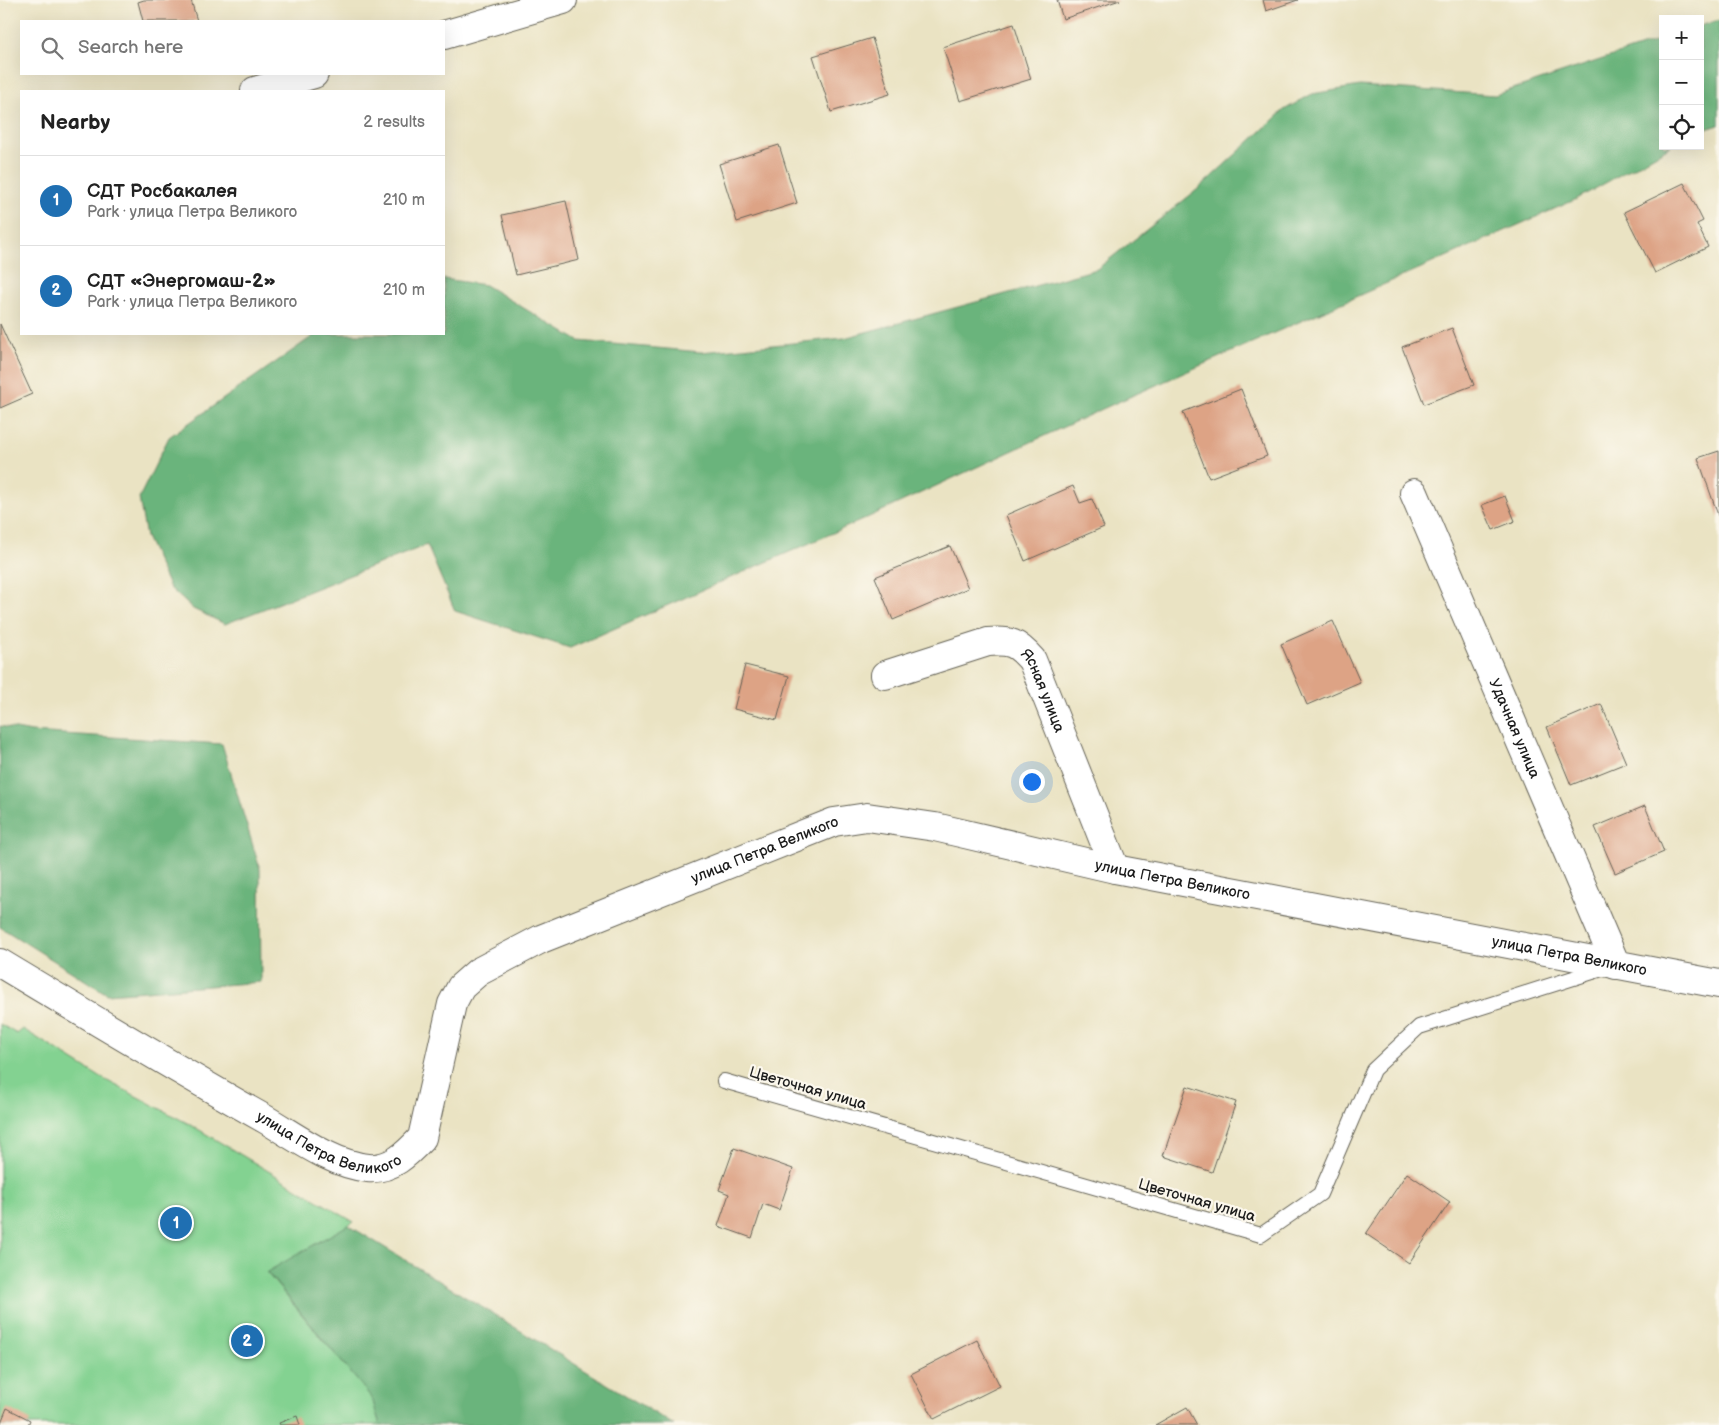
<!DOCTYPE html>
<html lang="en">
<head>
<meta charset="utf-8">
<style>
  :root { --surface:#fff; --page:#f6f6f6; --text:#222; --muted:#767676; --line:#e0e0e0; --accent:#1f6fb2 }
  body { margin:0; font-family:"Balsamiq Sans",sans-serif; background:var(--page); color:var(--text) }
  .controls { position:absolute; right:15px; top:15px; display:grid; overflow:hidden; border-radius:0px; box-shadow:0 5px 20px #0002 }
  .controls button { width:45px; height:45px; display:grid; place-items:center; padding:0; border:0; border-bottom:1px solid var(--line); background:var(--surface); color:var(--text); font:25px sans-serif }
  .you { position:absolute; left:1031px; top:781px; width:18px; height:18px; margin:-12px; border:4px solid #fff; border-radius:50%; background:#1a73e8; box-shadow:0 0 0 8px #1a73e833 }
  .badge { display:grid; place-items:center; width:32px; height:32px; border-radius:50%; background:var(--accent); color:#fff; font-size:16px; font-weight:700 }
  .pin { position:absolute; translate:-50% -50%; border:2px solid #fff; box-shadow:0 1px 5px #0006 }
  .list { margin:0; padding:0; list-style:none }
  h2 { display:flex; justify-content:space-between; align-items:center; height:65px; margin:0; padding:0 20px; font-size:21px }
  h2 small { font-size:16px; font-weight:400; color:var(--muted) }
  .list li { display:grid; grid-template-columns:32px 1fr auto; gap:15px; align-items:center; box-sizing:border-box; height:90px; padding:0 20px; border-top:1px solid var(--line) }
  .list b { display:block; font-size:19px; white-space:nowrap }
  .list p { margin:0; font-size:16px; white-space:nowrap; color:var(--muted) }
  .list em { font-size:16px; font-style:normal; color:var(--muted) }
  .icon { flex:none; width:28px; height:28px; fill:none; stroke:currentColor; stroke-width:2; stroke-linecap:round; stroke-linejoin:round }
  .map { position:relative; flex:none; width:1719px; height:1425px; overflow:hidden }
  .search { position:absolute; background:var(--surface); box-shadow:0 5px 20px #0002; left:20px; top:20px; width:425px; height:55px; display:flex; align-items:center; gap:12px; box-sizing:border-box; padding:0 18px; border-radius:0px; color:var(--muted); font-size:19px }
  .panel { position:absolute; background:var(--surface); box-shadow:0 5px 20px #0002; left:20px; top:90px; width:425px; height:245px; border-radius:0px }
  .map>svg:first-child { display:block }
  .green { fill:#83d291; stroke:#507756 }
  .forest { fill:#6ab47b; stroke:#43684c }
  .building { fill:#dda385 }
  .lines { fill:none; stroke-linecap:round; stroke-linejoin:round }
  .lane-casing { stroke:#646256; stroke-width:16 }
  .street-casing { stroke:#646256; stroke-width:30 }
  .lane { stroke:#fff; stroke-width:14 }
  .street { stroke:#fff; stroke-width:28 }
  .labels { text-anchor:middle; stroke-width:4.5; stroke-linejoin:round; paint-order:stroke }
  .street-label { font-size:15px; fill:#1c1c1c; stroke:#fbf7ec }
</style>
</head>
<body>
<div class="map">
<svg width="1719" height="1425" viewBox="0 0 1719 1425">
  <rect width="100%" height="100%" fill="#fbf7ec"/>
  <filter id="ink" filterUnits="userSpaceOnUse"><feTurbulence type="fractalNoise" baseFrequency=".02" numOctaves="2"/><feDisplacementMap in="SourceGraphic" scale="10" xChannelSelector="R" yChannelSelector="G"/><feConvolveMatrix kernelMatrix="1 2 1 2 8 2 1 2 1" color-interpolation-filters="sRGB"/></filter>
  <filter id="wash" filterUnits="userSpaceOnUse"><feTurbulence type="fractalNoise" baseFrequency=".0096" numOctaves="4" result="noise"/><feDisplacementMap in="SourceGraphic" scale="20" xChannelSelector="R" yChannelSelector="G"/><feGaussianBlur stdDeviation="1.12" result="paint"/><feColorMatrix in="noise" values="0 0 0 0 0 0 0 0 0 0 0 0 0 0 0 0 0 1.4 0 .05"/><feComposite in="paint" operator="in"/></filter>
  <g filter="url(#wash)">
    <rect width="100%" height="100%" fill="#eae3c3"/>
    <polygon class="green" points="0,1024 17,1034 23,1029 100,1077 191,1125 354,1222 267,1273 372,1398 380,1425 0,1425"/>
    <g class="forest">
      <polygon points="1719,20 1719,125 1700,131 1700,26"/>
      <polygon points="1663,39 1663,146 1671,146 1577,199 1109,406 858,522 570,648 455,611 427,545 225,624 193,609 170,588 146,537 139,498 169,437 316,334 444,334 444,279 485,285 579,341 701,352 844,338 1097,269 1198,189 1284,110 1312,94 1360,86 1495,95"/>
      <polygon points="0,726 32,732 222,744 260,869 261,982 107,994 0,927"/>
      <polygon points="348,1225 674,1425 380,1425 372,1398 267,1272"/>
    </g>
    <g id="blocks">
      <g class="building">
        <polygon points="144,0 191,0 197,21 143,21 138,2"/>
        <polygon points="1057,0 1120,0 1063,19"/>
        <polygon points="1263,0 1298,0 1266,11"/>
        <polygon points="1014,24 1031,79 960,101 943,47"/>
        <polygon points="872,38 890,94 831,112 813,56"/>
        <polygon points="779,145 797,203 737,222 719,164"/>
        <polygon points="1684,183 1703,221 1697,224 1708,247 1655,273 1624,212"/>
        <polygon points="566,201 579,260 516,275 502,215"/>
        <polygon points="0,324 32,394 0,408"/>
        <polygon points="1452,328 1474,385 1424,404 1402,347"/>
        <polygon points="1241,389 1267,456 1209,478 1183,412"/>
        <polygon points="1719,451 1719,518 1698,458"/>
        <polygon points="1073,486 1080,503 1092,499 1104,527 1025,561 1006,515"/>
        <polygon points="1505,496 1515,521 1493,530 1482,505"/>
        <polygon points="950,546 968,588 893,620 875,577"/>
        <polygon points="1333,621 1360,682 1307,705 1281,644"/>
        <polygon points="745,665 789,676 777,720 734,709"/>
        <polygon points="1601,704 1626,763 1571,785 1547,727"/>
        <polygon points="1645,806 1664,852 1615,873 1595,827"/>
        <polygon points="1187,1086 1236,1102 1212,1172 1163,1156"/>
        <polygon points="734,1148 793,1169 779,1210 763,1204 752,1238 718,1226 729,1194 719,1190"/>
        <polygon points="1407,1173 1450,1202 1409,1263 1366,1234"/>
        <polygon points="977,1340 1000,1386 934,1419 911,1374"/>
        <polygon points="1187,1407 1197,1425 1155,1425"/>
        <polygon points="7,1408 30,1420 28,1425 0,1425"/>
        <polygon points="297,1416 300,1425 280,1425 279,1423"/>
      </g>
    </g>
  </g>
  <g filter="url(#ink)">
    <use href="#blocks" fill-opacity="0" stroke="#646256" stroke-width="1"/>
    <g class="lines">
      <defs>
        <polyline id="lane" points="724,1081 1261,1235 1320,1194 1373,1070 1419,1027 1605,968"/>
        <g id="street">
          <polyline points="444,35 563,0"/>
          <polyline points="255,91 314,74"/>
          <path id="s1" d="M1414,493L1616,965"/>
          <path id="s2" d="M885,675L988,642C1011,640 1017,643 1032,660L1115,869"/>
          <path id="s3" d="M0,963C88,1016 176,1069 265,1119C296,1137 331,1164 368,1168C391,1170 407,1154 422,1138L452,1004L461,987L478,972L541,939L834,822L867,817L935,827L1115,869L1719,984"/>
        </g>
      </defs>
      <use href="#lane" class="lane-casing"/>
      <use href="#street" class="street-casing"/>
      <use href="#lane" class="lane"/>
      <use href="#street" class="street"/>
    </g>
  </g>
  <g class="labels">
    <g class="street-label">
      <text dy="5" stroke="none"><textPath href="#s2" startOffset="191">Ясная улица</textPath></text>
      <text dy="5" stroke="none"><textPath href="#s1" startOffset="256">Удачная улица</textPath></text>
      <text dy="5" stroke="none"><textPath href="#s3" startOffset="978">улица Петра Великого</textPath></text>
      <text dy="5" stroke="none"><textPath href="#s3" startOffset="1398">улица Петра Великого</textPath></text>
      <text dy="5" stroke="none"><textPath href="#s3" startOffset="1802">улица Петра Великого</textPath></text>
      <text transform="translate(808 1088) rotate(16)" y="5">Цветочная улица</text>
      <text dy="5" stroke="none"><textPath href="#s3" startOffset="378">улица Петра Великого</textPath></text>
      <text transform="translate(1197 1200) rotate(16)" y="5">Цветочная улица</text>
    </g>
  </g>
</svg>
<div class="controls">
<button>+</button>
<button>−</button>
<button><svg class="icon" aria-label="locate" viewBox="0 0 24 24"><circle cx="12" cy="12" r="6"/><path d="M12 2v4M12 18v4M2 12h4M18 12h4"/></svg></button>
</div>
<div class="you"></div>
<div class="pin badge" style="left:176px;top:1223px">1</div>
<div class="pin badge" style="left:247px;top:1341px">2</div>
<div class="search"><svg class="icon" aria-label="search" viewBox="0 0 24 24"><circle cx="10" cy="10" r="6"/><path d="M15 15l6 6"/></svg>Search here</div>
<section class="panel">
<h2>Nearby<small>2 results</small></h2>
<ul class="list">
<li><span class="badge">1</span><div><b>СДТ Росбакалея</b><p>Park · улица Петра Великого</p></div><em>210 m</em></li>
<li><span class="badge">2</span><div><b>СДТ «Энергомаш-2»</b><p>Park · улица Петра Великого</p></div><em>210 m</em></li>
</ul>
</section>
</div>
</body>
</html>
